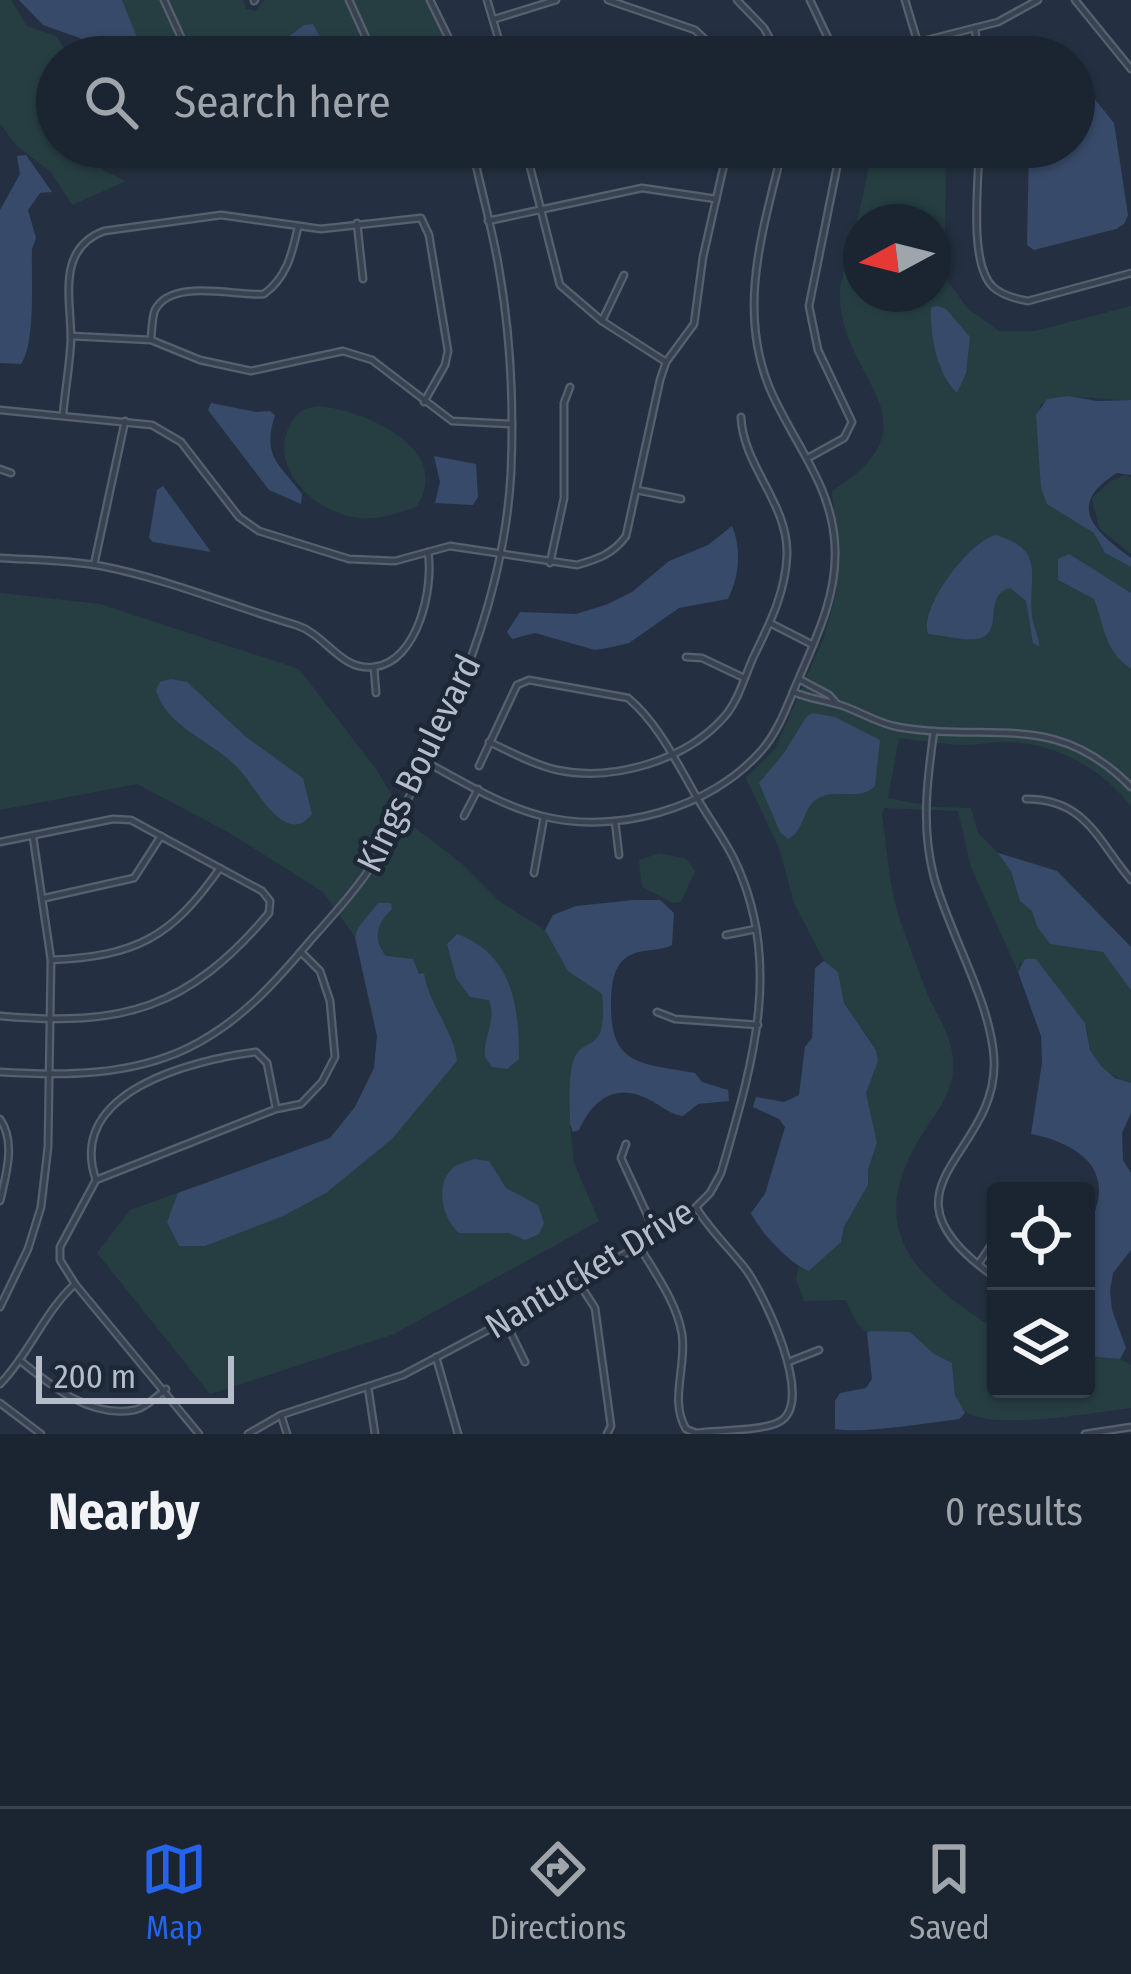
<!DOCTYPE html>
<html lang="en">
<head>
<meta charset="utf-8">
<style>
  :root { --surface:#1b2431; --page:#242c39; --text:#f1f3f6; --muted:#a0a4ab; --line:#39414d; --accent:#2563eb }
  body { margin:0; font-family:"Fira Sans Condensed",sans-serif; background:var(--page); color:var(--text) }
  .controls { position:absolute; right:36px; bottom:36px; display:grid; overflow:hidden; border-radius:12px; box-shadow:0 3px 9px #0004 }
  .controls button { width:108px; height:108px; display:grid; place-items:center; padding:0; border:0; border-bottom:3px solid var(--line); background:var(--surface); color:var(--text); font:60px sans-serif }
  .compass { position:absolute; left:843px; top:204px; width:108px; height:108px; border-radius:50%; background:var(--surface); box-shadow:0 3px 9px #0004; rotate:263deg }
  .scale { position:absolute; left:36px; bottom:30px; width:198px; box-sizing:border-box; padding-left:12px; border:6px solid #b5bdcb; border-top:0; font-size:33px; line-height:42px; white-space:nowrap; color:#b5bdcb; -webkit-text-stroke:9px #1d2736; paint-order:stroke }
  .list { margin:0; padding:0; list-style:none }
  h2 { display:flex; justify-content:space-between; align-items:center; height:156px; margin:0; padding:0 48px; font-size:51px }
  h2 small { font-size:39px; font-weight:400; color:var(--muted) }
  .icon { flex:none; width:66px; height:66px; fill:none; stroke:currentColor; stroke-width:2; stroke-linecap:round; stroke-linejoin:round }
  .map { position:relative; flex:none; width:1131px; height:1434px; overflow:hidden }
  .search { position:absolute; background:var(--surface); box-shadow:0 3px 9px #0004; left:36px; right:36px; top:36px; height:132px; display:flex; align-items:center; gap:30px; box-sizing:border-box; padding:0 42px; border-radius:66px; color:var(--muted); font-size:45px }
  .sheet { height:372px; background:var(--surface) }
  nav { display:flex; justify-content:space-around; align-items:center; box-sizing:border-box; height:168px; border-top:3px solid var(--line); background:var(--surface); font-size:33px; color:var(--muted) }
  nav a { display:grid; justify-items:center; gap:6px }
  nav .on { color:var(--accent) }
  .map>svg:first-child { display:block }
  .green { fill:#263e42; fill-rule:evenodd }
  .water { fill:#374a69 }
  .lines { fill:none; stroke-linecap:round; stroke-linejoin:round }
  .street-casing { stroke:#56606e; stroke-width:9 }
  .street { stroke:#394251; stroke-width:4.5 }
  .labels { text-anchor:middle; stroke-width:9; stroke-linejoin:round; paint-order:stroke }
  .street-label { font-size:36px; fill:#b5bdcb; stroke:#1d2736 }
</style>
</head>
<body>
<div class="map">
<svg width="1131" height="1434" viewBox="0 0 1131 1434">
  <rect width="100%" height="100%" fill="#243041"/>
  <g class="green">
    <polygon points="0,0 11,0 27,26 56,36 70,57 57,57 57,147 98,147 103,170 126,181 72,205 51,172 17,146 0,124"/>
    <polygon points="122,0 161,0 185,57 145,57"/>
    <polygon points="168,0 243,0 246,9 256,11 264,0 345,0 361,31 362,57 192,57"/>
    <polygon points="353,0 426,0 455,57 369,57 369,36"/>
    <path d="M873,147H946L945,277L967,308L999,331H1035L1131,306V400C1105,401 1060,390 1040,405L1041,488L1094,533L1105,553L1131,567V807C1100,766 1054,742 1002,742C990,742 977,745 965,745C943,744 921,741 899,738L888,798L934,807L971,808L978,833L998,853L1057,871L1131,947V1083C1112,1077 1094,1065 1089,1044C1087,1037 1089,1032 1085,1025C1072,999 1044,979 1020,963L1018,972L971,867L958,811L884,808L882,815C887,850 889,890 901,923C911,948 919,975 930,1000C940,1020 951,1036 953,1059C956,1088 938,1110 923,1133C861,1231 915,1277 996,1330V1389H1086V1356L1120,1359L1131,1365V1408C1098,1412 984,1433 963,1409C952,1396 955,1379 952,1363L934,1354L910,1332L867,1333L856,1322L846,1300L804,1301L796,1279L798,1267L809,1271L841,1242L844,1228L868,1185V1170L877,1144L866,1092L878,1061L876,1049L844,1003L838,972L824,961L794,903L779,848L746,778L775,749L824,637L836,594L838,567L832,491C945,420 837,379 840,292C841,277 848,261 851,247C859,214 866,180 873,147ZM861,222H933V294H861Z"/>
    <path d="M318,406C364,410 456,449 416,507C398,513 380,520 360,518C319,515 268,470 289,427C295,413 303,408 318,406Z"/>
    <polygon points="1125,475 1131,478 1131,554 1099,528 1092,498 1111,481"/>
    <path d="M0,593L100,604L299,669L376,769L409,823L461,863L499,901L545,930L568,970L602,993C605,1023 610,1032 582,1049L570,1124L574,1163L599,1221L394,1334L210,1394L97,1253L130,1210L330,1138L355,1107L374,1068L377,1036L355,937L323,892L228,832L137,784L0,810Z"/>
    <polygon points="660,853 686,859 695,871 681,902 673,903 642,887 639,860"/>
  </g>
  <g class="water">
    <polygon points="19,0 122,0 145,57 96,57 80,38 43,25"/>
    <polygon points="313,24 326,48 325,57 234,57 236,49 271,50 304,25"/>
    <polygon points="1074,74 1114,123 1128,215 1124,224 1116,229 1034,250 1027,245 1029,147 1074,147"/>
    <path d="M26,155L52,192L40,193L28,210L36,238L32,249C31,278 36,343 21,364L0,363V210L20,174L17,156Z"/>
    <path d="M937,306L946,309L970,337L966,373L957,393C936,373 930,334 931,307Z"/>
    <path d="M1068,396L1097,401L1131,400V475L1117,473C1065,505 1094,531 1131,558V567L1105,553L1094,533L1047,504L1041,488L1036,415L1047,399Z"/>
    <path d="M211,403L256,412L270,411L275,415C262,457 278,462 302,494L301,504L269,490L208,410Z"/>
    <polygon points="434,456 476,464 478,497 473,505 435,503 440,482"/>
    <polygon points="163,486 211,552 153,542 149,538 157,490"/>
    <path d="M732,526C742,550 739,577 728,599L679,608L629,643L612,647L595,650L535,633L512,639L507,632L520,612L576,614L608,604L632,592L669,561L708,545Z"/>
    <path d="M996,535C1048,551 1027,576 1032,617C1034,628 1039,637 1039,646L1033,643L1026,601L1010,588C981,596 1006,634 977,639C963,641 942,635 928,634C919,608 969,541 996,535Z"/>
    <path d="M1069,554L1131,593V669C1104,650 1105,628 1094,599L1058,580V559Z"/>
    <path d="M171,679L187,682L246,737L303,778L312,814C305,822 299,827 288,823C268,816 252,782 237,767C212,741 166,727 156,690L160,682Z"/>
    <path d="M813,713L835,717L880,740L875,786C857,803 838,786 817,799C801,810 805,831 788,839L780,832L759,783L784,753L807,716Z"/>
    <polygon points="998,853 1057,871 1131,947 1131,990 1103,952 1050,944 1037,926 1032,911 1020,901 1011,871"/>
    <path d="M634,900H660L674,913L672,945C659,952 640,948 627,957C613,966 612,985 611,1000C609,1067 641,1063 695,1073L702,1082L728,1090L729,1101L698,1104L683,1116C668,1114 661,1105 648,1099C616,1082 592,1100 579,1130L573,1132L570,1124C570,1106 568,1084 572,1066C580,1030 609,1061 602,994L568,971L545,930L553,915L576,906Z"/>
    <path d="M378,903H391L392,909C377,923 372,939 386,956L413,959L419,974L424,973C429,1006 454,1030 457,1061L392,1139L326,1193L283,1216L205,1246H179L167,1222L178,1193L330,1138L355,1107L374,1068L377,1036L355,937L358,928Z"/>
    <path d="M457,934C513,954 519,1007 519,1059L507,1069L492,1067L485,1057C483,1036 497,1022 489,1000L470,997L456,978L447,944Z"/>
    <path d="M1025,959H1036L1085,1023L1090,1050L1101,1066L1115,1078L1131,1083V1113L1122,1133L1123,1160L1131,1173V1250L1113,1273L1110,1291L1112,1310L1126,1348L1120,1359L1086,1356C1086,1335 1091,1320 1093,1300C1096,1278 1084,1258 1086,1234C1087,1224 1093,1218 1096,1208C1111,1162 1068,1141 1031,1134L1042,1063L1041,1036L1018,972Z"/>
    <path d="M824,961L838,972L844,1003L876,1050L878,1061L866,1093L877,1143L868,1170V1185L844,1227L841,1242L809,1271C790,1264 760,1232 751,1213L765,1194L785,1127L779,1119L753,1107L756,1097L784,1102L799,1095L805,1047L812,1038L815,968Z"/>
    <path d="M474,1159L489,1161L506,1188L538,1205L544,1223L539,1234L525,1240L509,1233H459C442,1219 434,1183 454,1167C460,1163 467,1162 474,1159Z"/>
    <path d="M870,1331L910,1332L934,1354L952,1363L955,1395L965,1413L959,1419C928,1423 861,1434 835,1429V1401L840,1393L866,1388L872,1379L867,1333Z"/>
  </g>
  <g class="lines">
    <defs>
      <g id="street">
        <polyline points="164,0 190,57"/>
        <polyline points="349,0 368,42 366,57"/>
        <polyline points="430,0 458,57"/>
        <polyline points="487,0 504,57"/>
        <polyline points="608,0 695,30 724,57"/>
        <polyline points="737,0 764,28 780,57"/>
        <polyline points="810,0 837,57"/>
        <polyline points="905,0 917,40"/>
        <polyline points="1075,0 1131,69"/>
        <polyline points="254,1 255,0"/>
        <polyline points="495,19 556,0"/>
        <polyline points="975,28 978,57"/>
        <polyline points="860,57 998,22 1038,0"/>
        <polyline points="283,147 312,150 344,147"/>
        <polyline points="525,147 560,285 602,321 666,362"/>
        <path d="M979,147C979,181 968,263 993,287C1002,295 1016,299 1028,301L1131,273"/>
        <polyline points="488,221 642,188 716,199"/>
        <polyline points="357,223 363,279"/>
        <polyline points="602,321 624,275"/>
        <polyline points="71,336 151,340 200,360 251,371 343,351 372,360 452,421 512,424"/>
        <path d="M151,338C152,331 152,316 155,310C172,277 238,297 264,294C287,277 292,254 298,227"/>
        <path d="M0,410L152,425L181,442L239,517L259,531L349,559L395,561L450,546L577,565C598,559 613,554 626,536L660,380L666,362L694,324L703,257L728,147"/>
        <path d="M63,415C65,390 70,364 71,339C71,299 56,249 104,231L221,215L321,229L421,218L429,235L448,351L445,365L424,402"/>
        <polyline points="808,458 844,438 852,422 818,350 809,306 841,147"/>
        <polyline points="0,469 11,473"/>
        <polyline points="637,490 681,499"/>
        <path d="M0,558C33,560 68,560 101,566C168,579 231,606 296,625C327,635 340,671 374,667C418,662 434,587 428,552"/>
        <polyline points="550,563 564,498 564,403 570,387"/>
        <polyline points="94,565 125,421"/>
        <polyline points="770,623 813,645"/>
        <polyline points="686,657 702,658 742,677"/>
        <polyline points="374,667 376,693"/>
        <polyline points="799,679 829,695 837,704"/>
        <path d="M793,692C808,698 822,700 837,704C858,710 876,723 898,727C991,743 1055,709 1131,787"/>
        <path d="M934,731C927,780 921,828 934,877C949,933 991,1002 994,1059C999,1158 865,1186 996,1278"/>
        <path d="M489,742C511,752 534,765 557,770C614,782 687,760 725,716C738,701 745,676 753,658C769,625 786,592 787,554C788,503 743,466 741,417"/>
        <path d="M426,762C463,782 502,806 542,816C615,835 710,809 761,751C779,731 788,703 799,678C817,636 837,595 835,548C833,485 793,443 770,389C736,308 764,227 783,147"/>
        <path d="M1026,799C1086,799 1097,840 1131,880"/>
        <polyline points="464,816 478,789"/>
        <polyline points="615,821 619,855"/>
        <path d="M0,842L113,819L131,820L262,891L270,901L269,913C188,1009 123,1027 0,1016"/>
        <polyline points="534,873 544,817"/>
        <polyline points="45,898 134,878 161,836"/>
        <polyline points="726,935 756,929"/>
        <path d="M51,960C136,956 171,938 220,868"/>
        <polyline points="657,1012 675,1019 758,1025"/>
        <path d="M0,1072C63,1076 130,1076 188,1048C239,1023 274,984 310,941C334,914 359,887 378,856C391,836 401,812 412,791C463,690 505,586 511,472C514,403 510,330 498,263C491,224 480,186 472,147"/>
        <path d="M0,1119C16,1142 6,1175 0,1201"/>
        <polyline points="626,1144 621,1158 657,1236"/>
        <path d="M96,1180C65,1091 193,1060 256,1052L267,1063L276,1108"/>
        <path d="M639,1246C655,1273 677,1303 682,1334C687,1366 669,1400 686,1429L696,1433C717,1430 762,1431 779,1422C817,1403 763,1291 744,1267C728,1247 711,1231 697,1209"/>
        <polyline points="979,1263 996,1238"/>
        <polyline points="577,1280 595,1308 611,1426 607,1434"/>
        <polyline points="0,1307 28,1249 41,1207 48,1147 51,960 33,837"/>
        <polyline points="505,1321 525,1362"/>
        <polyline points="436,1357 458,1434"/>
        <polyline points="791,1361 819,1350"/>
        <path d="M22,1362C53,1387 90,1418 134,1410C145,1408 156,1397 166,1389"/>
        <path d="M0,1384C30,1353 44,1312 75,1284"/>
        <polyline points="368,1387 375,1434"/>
        <polyline points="0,1403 41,1434"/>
        <polyline points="281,1415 287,1434"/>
        <polyline points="199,1434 75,1284 60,1260 60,1247 96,1180 276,1109 301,1104 322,1082 335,1057 330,1001 320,971 301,952"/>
        <path d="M248,1434L281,1415L403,1375L505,1321L680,1223L710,1193L721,1173C751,1069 785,964 734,859C723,837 708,817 696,796C677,763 658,723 628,698L529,680L517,685L479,766"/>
        <polyline points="1085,1434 1131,1427"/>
      </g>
    </defs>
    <use href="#street" class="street-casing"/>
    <use href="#street" class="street"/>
  </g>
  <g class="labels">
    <g class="street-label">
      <text transform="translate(418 763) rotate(-64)" y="13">Kings Boulevard</text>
      <text transform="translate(589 1268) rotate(-31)" y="13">Nantucket Drive</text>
    </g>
  </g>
</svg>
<div class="controls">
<button><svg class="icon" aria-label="locate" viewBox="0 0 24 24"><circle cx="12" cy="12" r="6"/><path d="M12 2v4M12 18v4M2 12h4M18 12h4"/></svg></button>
<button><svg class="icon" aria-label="layers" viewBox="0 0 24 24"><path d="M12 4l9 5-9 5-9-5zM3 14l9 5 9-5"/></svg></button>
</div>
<svg class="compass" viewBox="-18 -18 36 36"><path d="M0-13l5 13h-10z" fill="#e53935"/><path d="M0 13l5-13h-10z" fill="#a0a4ab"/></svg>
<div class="scale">200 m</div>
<div class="search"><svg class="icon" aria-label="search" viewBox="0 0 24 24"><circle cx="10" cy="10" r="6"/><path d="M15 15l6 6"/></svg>Search here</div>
</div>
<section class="sheet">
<h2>Nearby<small>0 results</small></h2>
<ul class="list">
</ul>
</section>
<nav>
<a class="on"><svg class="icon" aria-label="map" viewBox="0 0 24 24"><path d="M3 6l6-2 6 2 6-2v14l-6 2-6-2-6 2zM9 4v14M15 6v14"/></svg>Map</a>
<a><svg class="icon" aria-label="directions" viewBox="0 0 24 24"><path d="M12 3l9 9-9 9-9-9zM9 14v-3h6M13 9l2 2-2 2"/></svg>Directions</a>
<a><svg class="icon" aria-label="saved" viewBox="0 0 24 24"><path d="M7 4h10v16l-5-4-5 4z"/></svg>Saved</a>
</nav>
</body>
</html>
